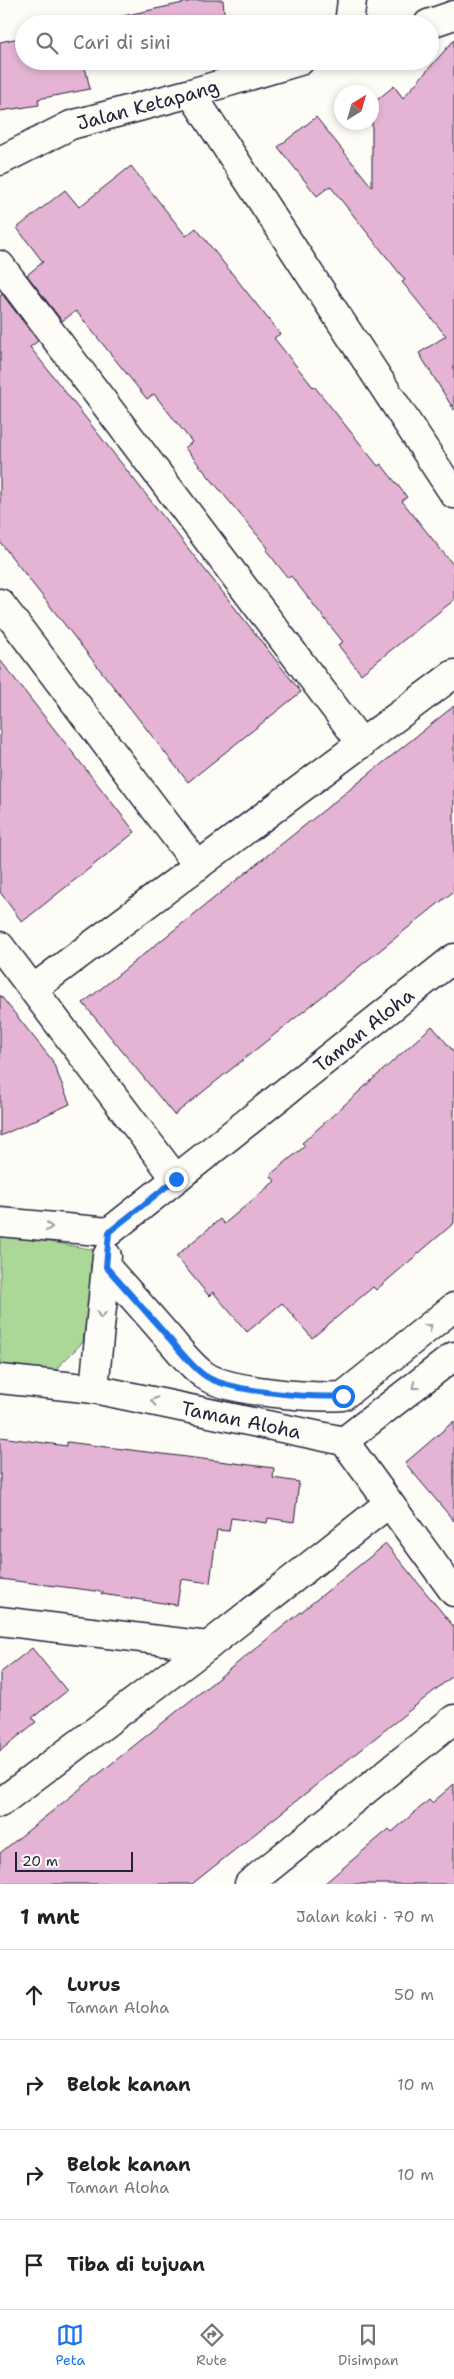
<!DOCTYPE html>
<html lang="id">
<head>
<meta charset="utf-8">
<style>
  :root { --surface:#fff; --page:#f6f6f6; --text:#222; --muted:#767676; --line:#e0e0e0; --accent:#1a73e8 }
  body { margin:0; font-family:"Shantell Sans",sans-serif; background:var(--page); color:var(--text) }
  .compass { position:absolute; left:334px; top:85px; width:45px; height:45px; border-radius:50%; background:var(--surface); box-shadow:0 2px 8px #0003; rotate:37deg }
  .scale { position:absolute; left:15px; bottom:12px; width:118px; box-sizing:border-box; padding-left:5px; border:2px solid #22223b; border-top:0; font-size:14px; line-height:18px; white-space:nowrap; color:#22223b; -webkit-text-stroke:4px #fdfcf7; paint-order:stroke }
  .stop { position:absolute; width:15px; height:15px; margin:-11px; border:4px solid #1a73e8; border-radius:50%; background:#fff }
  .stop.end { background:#1a73e8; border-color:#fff; box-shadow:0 1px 5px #0008 }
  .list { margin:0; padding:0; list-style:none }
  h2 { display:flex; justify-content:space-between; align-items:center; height:65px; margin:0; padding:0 20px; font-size:21px }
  h2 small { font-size:16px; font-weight:400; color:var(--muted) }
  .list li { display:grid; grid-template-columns:32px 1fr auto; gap:15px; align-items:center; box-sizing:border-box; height:90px; padding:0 20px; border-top:1px solid var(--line) }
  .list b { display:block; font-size:19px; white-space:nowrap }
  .list p { margin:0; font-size:16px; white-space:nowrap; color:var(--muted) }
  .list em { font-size:16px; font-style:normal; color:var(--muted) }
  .icon { flex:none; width:28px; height:28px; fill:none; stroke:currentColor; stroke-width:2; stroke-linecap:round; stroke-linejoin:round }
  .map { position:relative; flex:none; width:454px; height:1884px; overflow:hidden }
  .search { position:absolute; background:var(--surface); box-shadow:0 2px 8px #0003; left:15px; right:15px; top:15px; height:55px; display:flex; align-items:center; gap:12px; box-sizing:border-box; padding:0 18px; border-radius:28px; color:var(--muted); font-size:19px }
  .sheet { height:425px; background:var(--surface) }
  nav { display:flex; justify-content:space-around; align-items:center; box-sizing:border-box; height:70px; border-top:1px solid var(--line); background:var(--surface); font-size:14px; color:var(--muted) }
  nav a { display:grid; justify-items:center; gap:2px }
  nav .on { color:var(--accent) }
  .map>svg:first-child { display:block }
  .green { fill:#abd897; stroke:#667d69 }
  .building { fill:#e5b4d4; stroke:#22223b }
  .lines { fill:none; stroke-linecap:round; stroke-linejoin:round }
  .street-casing { stroke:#22223b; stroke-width:31 }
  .secondary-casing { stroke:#22223b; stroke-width:31 }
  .street { stroke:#fdfcf7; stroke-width:28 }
  .secondary { stroke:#fdfcf7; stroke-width:28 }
  .oneway { stroke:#9a9aa2 }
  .route { stroke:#1a73e8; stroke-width:6 }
  .labels { text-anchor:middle; stroke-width:5; stroke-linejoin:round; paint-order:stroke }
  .street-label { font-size:19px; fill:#22223b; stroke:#fdfcf7 }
</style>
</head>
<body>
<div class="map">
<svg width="454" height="1884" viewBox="0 0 454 1884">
  <rect width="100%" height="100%" fill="#fdfcf7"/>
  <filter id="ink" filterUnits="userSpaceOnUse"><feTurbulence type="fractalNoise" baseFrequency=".02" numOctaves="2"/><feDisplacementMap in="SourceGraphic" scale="10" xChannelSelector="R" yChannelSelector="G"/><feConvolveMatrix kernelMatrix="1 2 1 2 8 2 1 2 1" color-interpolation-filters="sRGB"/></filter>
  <g filter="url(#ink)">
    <polygon class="green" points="0,1233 96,1250 83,1342 54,1371 0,1366"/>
    <g class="building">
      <polygon points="197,0 223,0 225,24 86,24"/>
      <polygon points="24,37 24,61 111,61 85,67 90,89 38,99 39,105 0,111 0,42"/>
      <polygon points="454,40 454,410 419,353 446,336 402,282 405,280 330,186 317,196 278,147 316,117 372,187 372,104 394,86 403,98"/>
      <polygon points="131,166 186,236 196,228 280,334 274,338 313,387 314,386 378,466 381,464 407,497 402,501 454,566 454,600 361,674 338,645 343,642 291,576 288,578 266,550 268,548 185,448 192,442 154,394 147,399 76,311 62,321 27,275 43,262 17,228 65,190 79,207"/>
      <polygon points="2,294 38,341 30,347 301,692 188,782 0,542 0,296"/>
      <polygon points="0,660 135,832 22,922 0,892"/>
      <polygon points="454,706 454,891 174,1115 83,1003"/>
      <polygon points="0,995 52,1060 70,1104 0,1136"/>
      <polygon points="432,1026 454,1052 454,1223 376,1290 373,1287 312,1338 282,1303 247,1332 213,1292 209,1296 176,1256 220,1219 224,1224 275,1181 270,1175 305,1146 302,1143"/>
      <polygon points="454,1421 454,1521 405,1463"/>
      <polygon points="0,1437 67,1446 67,1442 274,1468 273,1478 299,1482 294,1522 268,1518 267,1523 231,1518 229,1531 217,1530 210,1583 181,1579 177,1605 101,1594 104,1592 0,1579"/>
      <polygon points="386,1544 454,1627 454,1675 192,1884 0,1884 0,1853"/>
      <polygon points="32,1648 67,1691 32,1718 36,1722 0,1751 0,1673"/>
      <polygon points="454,1784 454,1884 324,1884 389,1829 392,1832 429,1800 432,1803"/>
    </g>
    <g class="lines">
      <defs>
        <g id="street">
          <polyline points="349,24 352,0"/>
          <polyline points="191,93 454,494"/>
          <polyline points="0,265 362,744"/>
          <polyline points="0,603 198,866"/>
          <polyline points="0,946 176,1179"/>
          <polyline points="33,989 454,674"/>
          <polyline points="0,1222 109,1232"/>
          <path id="s1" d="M109,1232L454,958"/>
          <path d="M106,1267C127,1290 147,1313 167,1336C179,1350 190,1365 204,1375C227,1392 314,1398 343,1396L454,1307"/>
          <path id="s2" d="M0,1379L94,1389L344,1441L454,1356"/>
          <polyline points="94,1389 107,1256"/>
          <polyline points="344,1441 454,1592"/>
          <polyline points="0,1621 208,1646"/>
          <polyline points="0,1803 208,1646 389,1503"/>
          <polyline points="249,1884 454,1719"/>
        </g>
        <g id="secondary">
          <polyline points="428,24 454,15"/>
          <path id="s3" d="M0,161L71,125L191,93L300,61"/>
        </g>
      </defs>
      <use href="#street" class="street-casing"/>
      <use href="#secondary" class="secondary-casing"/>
      <use href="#street" class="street"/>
      <use href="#secondary" class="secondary"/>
    </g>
    <defs><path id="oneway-chevron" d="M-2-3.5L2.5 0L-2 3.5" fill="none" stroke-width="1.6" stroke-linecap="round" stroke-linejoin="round" transform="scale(1.25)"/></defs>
    <g class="oneway">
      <use href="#oneway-chevron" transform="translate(49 1227) rotate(5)"/>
      <use href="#oneway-chevron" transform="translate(101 1315) rotate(96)"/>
      <use href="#oneway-chevron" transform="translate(429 1327) rotate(-39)"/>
      <use href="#oneway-chevron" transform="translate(415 1386) rotate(142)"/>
      <use href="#oneway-chevron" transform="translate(154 1401) rotate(-168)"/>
    </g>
  </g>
  <g class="lines" filter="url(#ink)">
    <path class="route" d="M176,1179L109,1232L106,1267C127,1290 147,1313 167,1336C179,1349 190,1365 204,1375C227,1392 314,1398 343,1396"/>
  </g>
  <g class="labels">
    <g class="street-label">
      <text dy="7" stroke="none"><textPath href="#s3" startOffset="159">Jalan Ketapang</textPath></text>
      <text dy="7" stroke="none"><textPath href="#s1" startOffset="325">Taman Aloha</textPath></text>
      <text dy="7" stroke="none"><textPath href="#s2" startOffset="245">Taman Aloha</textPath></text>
    </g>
  </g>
</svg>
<svg class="compass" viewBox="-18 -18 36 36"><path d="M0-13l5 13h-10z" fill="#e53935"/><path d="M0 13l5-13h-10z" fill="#767676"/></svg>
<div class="scale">20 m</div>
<div class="stop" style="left:343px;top:1396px"></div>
<div class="stop end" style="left:176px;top:1179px"></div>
<div class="search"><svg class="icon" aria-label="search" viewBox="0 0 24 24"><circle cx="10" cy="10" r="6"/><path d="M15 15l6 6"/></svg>Cari di sini</div>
</div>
<section class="sheet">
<h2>1 mnt<small>Jalan kaki · 70 m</small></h2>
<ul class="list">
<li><svg class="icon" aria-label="ahead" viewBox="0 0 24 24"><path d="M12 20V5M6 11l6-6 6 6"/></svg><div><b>Lurus</b><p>Taman Aloha</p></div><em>50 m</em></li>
<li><svg class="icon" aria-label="right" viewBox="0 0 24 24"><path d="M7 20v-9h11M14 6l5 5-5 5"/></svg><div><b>Belok kanan</b></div><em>10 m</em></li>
<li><svg class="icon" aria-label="right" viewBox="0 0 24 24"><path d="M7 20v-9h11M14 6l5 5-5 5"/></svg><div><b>Belok kanan</b><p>Taman Aloha</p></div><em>10 m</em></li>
<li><svg class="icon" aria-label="arrive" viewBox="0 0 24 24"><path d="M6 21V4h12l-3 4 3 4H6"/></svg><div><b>Tiba di tujuan</b></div></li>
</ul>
</section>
<nav>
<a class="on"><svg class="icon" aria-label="map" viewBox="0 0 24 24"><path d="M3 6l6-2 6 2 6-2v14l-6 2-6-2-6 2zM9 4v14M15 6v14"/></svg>Peta</a>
<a><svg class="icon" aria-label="directions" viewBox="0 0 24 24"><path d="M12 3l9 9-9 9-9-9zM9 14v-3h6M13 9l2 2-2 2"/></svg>Rute</a>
<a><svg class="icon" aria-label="saved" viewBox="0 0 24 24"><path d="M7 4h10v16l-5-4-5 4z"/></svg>Disimpan</a>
</nav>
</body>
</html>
